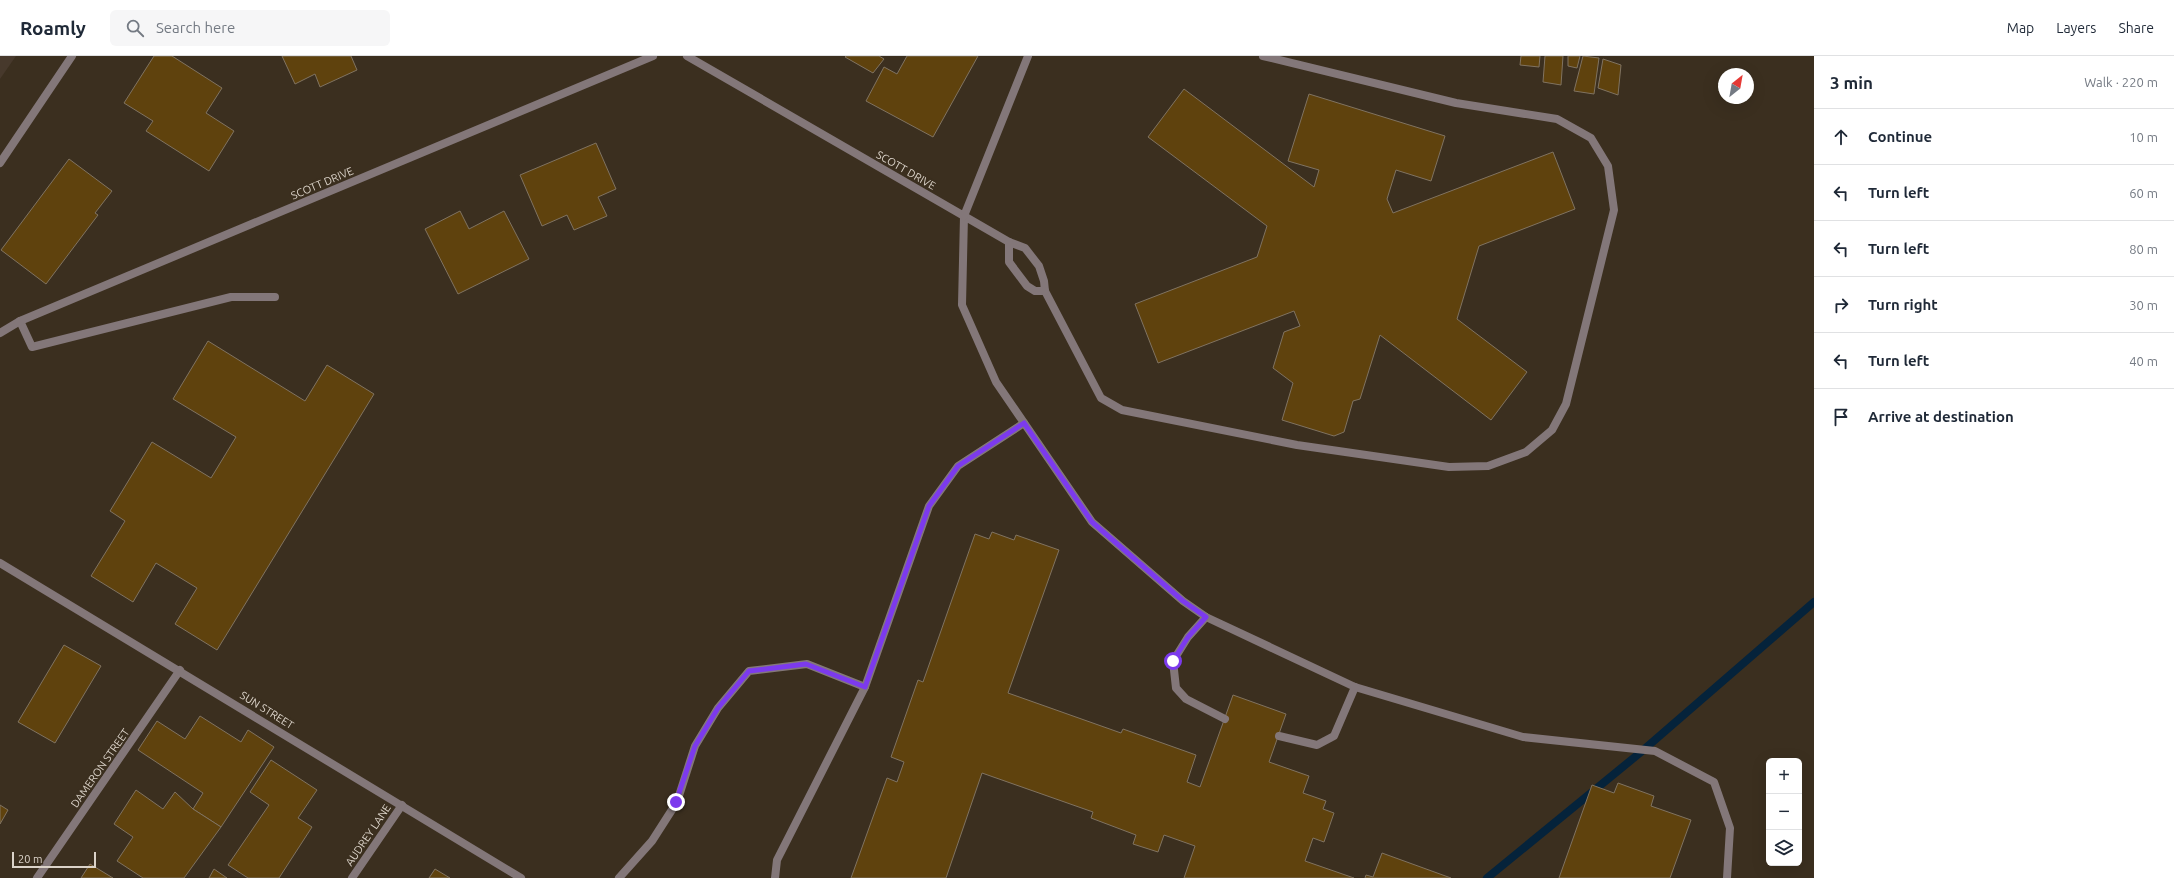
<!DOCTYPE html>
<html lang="en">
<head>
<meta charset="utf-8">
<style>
  :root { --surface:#fff; --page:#f6f6f7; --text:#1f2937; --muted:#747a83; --line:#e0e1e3 }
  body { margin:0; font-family:Ubuntu,sans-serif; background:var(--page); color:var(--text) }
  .controls { position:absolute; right:12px; bottom:12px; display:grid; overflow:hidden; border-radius:6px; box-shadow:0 4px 16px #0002 }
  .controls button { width:36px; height:36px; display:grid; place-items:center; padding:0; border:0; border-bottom:1px solid var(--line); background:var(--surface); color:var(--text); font:20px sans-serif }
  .compass { position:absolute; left:1718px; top:12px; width:36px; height:36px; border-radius:50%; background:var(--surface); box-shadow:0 4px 16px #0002; rotate:31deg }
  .scale { position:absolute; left:12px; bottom:10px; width:84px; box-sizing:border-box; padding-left:4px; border:2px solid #dbd3c9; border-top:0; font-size:11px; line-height:14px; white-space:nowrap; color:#dbd3c9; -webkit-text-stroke:3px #3b2f1f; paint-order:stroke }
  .stop { position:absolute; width:12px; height:12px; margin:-9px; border:3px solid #7c3aed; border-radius:50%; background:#fff }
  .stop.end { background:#7c3aed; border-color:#fff; box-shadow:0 1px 4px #0008 }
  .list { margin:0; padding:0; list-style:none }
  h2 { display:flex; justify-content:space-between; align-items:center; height:52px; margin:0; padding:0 16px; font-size:17px }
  h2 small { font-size:13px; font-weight:400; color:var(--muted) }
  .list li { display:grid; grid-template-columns:26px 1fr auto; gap:12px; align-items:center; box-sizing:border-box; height:56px; padding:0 16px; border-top:1px solid var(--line) }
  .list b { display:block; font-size:15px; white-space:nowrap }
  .list em { font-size:13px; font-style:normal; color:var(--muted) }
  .icon { flex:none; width:22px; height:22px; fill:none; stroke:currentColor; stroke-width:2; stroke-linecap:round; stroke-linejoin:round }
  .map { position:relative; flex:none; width:1814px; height:822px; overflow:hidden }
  header { display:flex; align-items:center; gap:24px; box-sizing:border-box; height:56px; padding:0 20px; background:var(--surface); border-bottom:1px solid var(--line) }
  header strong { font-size:19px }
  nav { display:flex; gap:22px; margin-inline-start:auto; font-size:14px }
  .search { width:280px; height:36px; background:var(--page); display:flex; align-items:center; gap:10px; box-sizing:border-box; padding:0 14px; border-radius:6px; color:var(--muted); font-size:15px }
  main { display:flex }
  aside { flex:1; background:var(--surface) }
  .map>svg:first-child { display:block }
  .education { fill:#47392c }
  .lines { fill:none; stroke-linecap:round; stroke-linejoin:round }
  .stream { stroke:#05233b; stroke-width:8 }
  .building { fill:#5f420d; stroke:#807361 }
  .service { stroke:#837779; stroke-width:8 }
  .minor { stroke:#837779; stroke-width:8 }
  .tertiary { stroke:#837779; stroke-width:8 }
  .route { stroke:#7c3aed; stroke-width:5 }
  .labels { text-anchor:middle; stroke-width:4; stroke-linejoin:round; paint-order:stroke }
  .street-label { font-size:11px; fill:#dbd3c9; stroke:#3b2f1f }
</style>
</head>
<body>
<header>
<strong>Roamly</strong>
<div class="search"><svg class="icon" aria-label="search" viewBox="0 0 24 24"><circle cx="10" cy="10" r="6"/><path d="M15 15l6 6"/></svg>Search here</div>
<nav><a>Map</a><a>Layers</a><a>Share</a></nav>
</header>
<main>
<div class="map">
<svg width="1814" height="822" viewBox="0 0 1814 822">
  <rect width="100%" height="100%" fill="#3b2f1f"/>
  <polygon class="education" points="0,0 16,0 0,23"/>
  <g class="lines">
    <polyline class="stream" points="1487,822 1641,696 1814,546"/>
  </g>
  <g class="building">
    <polygon points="154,0 172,0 222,32 206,57 234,75 209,115 146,75 153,65 124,47"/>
    <polygon points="282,0 351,0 357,14 320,31 315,18 295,28"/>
    <polygon points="846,0 879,0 884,3 873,17 845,1"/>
    <polygon points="907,0 978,0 933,81 866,45 884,11 897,18"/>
    <polygon points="1521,0 1540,0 1539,11 1520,9"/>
    <polygon points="1545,0 1563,0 1561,29 1543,26"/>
    <polygon points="1568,0 1580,0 1577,12 1568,10"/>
    <polygon points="1583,0 1599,2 1594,38 1574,35"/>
    <polygon points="1603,3 1621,9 1618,39 1598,32"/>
    <polygon points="1184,33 1314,131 1319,114 1288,105 1309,38 1445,80 1431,125 1396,114 1387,143 1393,157 1553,96 1575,153 1479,190 1457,263 1527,316 1491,364 1380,279 1360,343 1353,345 1344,376 1334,380 1282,364 1293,327 1273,312 1284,276 1300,270 1294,255 1158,307 1135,248 1257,201 1267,170 1148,81"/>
    <polygon points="596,87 616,133 598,141 607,160 574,174 567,159 542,170 520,119"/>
    <polygon points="69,103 112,135 95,157 98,159 46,228 1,194"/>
    <polygon points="460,155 469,173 504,155 529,203 458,238 425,173"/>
    <polygon points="208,285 305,345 327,309 374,338 217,594 175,568 197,532 156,507 133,546 91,520 125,465 110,455 152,386 211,422 236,381 173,343"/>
    <polygon points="992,476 1014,484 1016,479 1059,494 1008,637 1121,677 1123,673 1196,699 1187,726 1200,731 1233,639 1286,658 1269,706 1309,720 1303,737 1326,745 1323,753 1334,757 1324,786 1313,782 1305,805 1354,822 1184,822 1195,790 1164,779 1158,796 1133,788 1136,779 1091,762 1093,756 982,717 946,822 851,822 887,722 897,726 904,706 891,701 918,624 923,626 975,478 989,483"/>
    <polygon points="64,589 101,610 55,687 18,666"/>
    <polygon points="200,660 241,686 248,674 274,691 221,771 193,753 203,737 138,694 157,665 185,683"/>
    <polygon points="271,704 317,734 298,762 312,771 279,822 248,822 228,809 269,749 250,736"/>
    <polygon points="1618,727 1654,740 1651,750 1691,764 1670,822 1559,822 1592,729 1614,737"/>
    <polygon points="136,734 163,753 175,736 193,753 221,771 184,822 143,822 117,805 133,781 114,768"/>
    <polygon points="0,749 8,754 0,768"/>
    <polygon points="1382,797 1451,822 1365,822 1366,819 1373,821"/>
    <polygon points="90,808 113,822 81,822"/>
    <polygon points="214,813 227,822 209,822"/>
    <polygon points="435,813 450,822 429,822"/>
  </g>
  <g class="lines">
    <g class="service">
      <polyline points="1263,0 1456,47 1557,63 1591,82 1608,110 1614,154 1566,348 1552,374 1526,396 1488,410 1449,411 1297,389 1122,354 1101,342 1045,235 1044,225 1039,210 1025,192 1009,186 964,160 962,249 996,326 1092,466 1183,545 1206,561 1355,631 1523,681 1655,695 1714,726 1730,772 1727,822"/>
      <polyline points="1009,186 1009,206 1027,230 1035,235 1045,235"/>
      <polyline points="20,265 32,291 231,241 275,241"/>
      <polyline points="1206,561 1188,581 1173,605 1176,632 1186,643 1225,663"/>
      <polyline points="1279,680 1317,689 1334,680 1355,631"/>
      <polyline points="619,822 652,785 677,746 695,690 718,652 749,615 807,608 865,631"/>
      <polyline points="775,822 777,804 865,631 929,450 958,410 1024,367"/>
    </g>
    <g class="minor">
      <polyline points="687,0 964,160 1028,0"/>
      <polyline points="0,277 20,265 653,0"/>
      <polyline points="0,507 521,822"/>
      <polyline points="37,822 180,614"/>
      <polyline points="352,822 402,749"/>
    </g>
    <polyline class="tertiary" points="0,107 72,0"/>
  </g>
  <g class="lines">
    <polyline class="route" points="676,746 695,690 718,652 749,615 806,608 865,631 929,450 958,410 1024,367 1092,466 1183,545 1206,561 1188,581 1173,605"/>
  </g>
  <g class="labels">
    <g class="street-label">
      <text transform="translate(906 114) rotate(30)" y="4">SCOTT DRIVE</text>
      <text transform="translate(322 127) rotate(-23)" y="4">SCOTT DRIVE</text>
      <text transform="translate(267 654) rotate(32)" y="4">SUN STREET</text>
      <text transform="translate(100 712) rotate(-55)" y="4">DAMERON STREET</text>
      <text transform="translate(368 779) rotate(-56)" y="4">AUDREY LANE</text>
    </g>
  </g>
</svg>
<div class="controls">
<button>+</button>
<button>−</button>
<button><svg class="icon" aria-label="layers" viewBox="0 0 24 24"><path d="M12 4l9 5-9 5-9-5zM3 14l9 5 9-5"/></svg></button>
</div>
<svg class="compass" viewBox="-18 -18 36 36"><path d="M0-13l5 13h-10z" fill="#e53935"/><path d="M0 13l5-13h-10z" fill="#747a83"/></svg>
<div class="scale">20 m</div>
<div class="stop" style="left:1173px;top:605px"></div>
<div class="stop end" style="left:676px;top:746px"></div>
</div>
<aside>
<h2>3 min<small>Walk · 220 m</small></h2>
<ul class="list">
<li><svg class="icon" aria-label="ahead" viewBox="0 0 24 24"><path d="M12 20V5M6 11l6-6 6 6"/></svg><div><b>Continue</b></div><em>10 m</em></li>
<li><svg class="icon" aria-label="left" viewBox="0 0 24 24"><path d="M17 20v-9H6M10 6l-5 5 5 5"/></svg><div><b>Turn left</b></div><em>60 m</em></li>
<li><svg class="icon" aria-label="left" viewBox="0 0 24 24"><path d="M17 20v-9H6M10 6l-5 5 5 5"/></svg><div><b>Turn left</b></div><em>80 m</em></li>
<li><svg class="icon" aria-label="right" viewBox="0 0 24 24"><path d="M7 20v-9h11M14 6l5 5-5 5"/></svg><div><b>Turn right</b></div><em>30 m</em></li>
<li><svg class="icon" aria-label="left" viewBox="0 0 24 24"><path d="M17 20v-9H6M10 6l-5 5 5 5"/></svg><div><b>Turn left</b></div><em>40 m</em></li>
<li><svg class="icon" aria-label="arrive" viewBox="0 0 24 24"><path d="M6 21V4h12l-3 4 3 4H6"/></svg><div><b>Arrive at destination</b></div></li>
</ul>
</aside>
</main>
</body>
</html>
